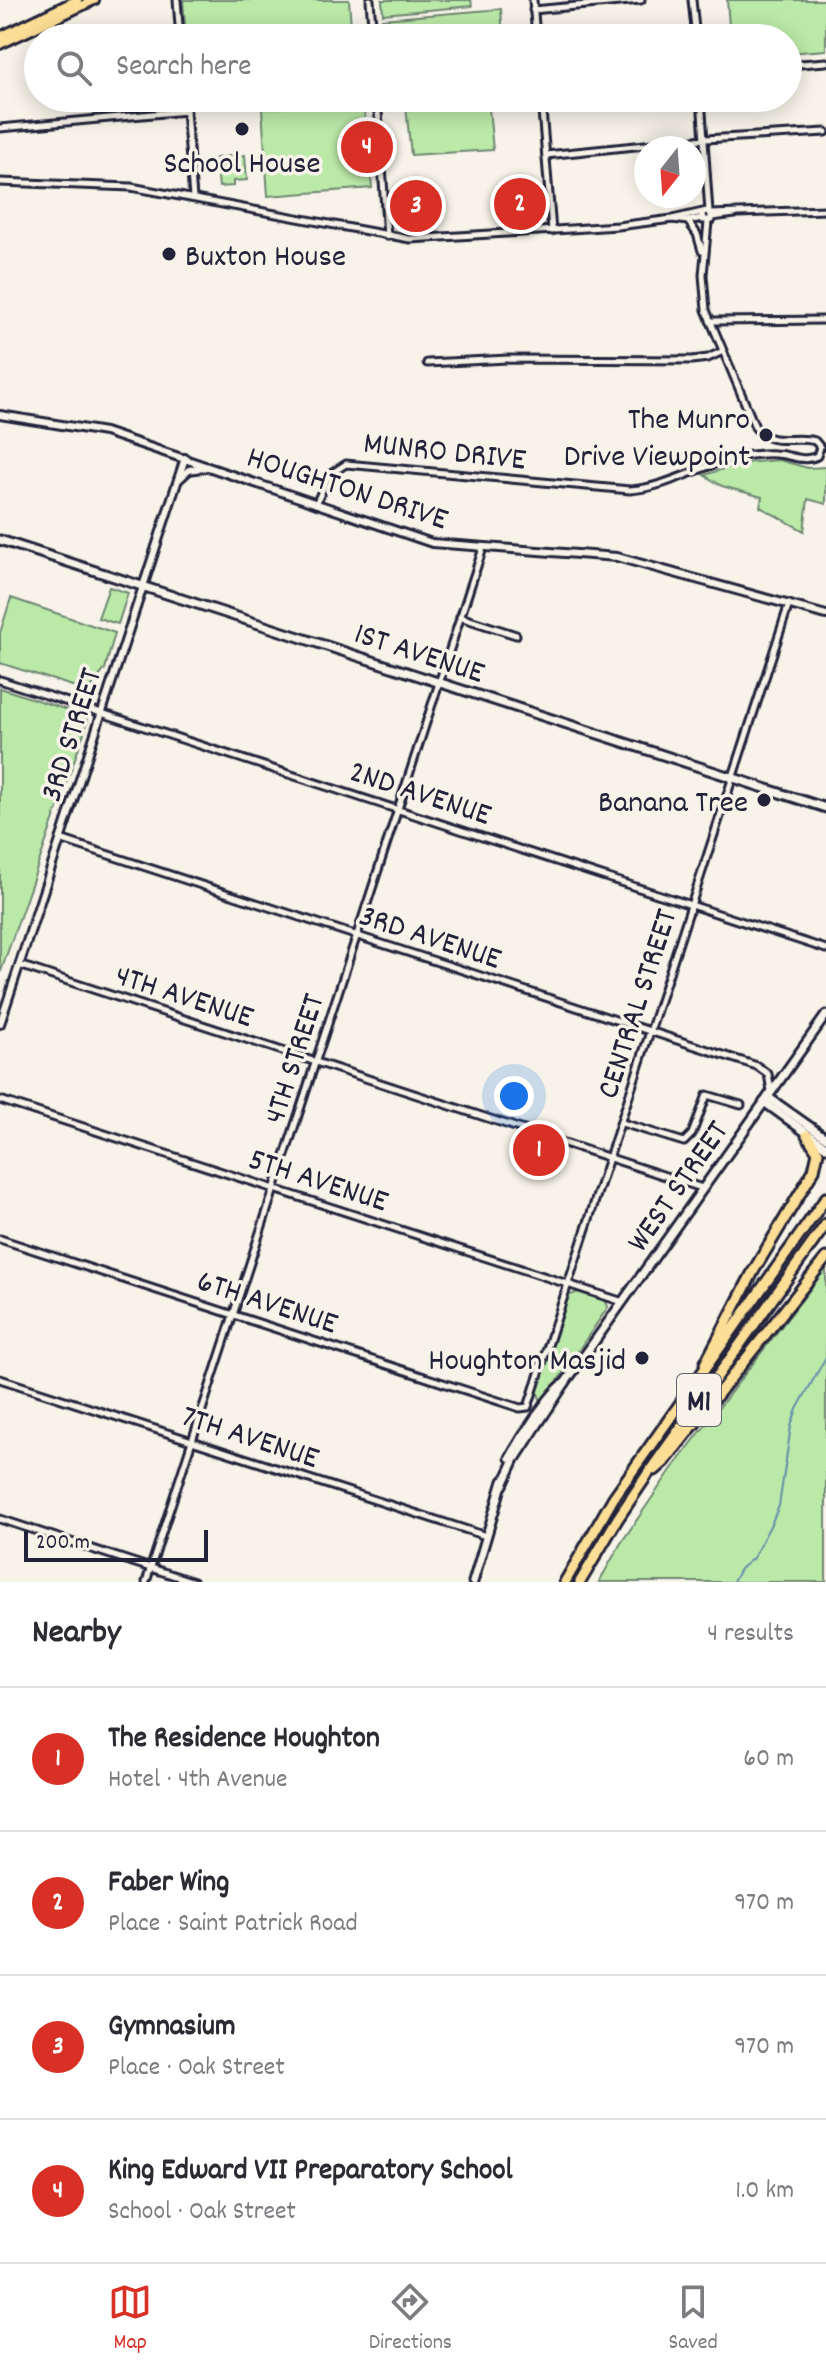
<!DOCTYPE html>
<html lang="en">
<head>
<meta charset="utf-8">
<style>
  :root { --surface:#fff; --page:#f7f7f7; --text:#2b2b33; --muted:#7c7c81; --line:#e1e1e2; --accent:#d93025 }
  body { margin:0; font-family:Dekko,sans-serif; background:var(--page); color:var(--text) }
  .compass { position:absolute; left:634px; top:136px; width:72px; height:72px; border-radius:50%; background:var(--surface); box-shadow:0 4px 20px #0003; rotate:197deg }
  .scale { position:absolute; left:24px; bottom:20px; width:184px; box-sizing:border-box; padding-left:8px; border:4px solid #22223b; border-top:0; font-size:22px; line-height:28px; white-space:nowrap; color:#22223b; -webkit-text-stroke:6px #f7f3e8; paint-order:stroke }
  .you { position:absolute; left:514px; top:1096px; width:28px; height:28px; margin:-20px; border:6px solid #fff; border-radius:50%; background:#1a73e8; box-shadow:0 0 0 12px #1a73e833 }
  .badge { display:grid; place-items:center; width:52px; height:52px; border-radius:50%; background:var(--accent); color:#fff; font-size:26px; font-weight:700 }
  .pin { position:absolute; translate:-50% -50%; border:4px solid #fff; box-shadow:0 2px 8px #0006 }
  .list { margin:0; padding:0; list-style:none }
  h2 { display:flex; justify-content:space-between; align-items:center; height:104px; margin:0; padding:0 32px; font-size:34px }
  h2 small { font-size:26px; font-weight:400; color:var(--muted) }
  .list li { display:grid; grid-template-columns:52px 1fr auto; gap:24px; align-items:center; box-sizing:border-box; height:144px; padding:0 32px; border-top:2px solid var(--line) }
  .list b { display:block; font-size:30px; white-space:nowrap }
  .list p { margin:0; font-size:26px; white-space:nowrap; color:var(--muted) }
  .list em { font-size:26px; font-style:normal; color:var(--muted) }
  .icon { flex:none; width:44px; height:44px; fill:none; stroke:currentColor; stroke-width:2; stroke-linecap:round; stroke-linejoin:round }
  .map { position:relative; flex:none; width:826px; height:1582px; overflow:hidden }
  .search { position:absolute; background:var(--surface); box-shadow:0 4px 20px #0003; left:24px; right:24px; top:24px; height:88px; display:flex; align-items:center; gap:20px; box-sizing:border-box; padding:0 28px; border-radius:44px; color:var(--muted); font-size:30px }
  .sheet { height:680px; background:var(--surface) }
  nav { display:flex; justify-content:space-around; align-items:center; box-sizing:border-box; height:112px; border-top:2px solid var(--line); background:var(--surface); font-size:22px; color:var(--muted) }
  nav a { display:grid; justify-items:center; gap:4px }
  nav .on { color:var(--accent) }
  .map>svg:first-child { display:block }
  .green { fill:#bbeaa8; stroke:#6e8672; stroke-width:2 }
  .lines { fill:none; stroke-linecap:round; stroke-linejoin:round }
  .stream { stroke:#668fab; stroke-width:2 }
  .minor-casing { stroke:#22223b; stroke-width:11 }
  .tertiary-casing { stroke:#22223b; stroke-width:12 }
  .secondary-casing { stroke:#22223b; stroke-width:13 }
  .primary-casing { stroke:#22223b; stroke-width:14 }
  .motorway-casing { stroke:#22223b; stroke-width:15 }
  .minor { stroke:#f7f3e8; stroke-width:5 }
  .tertiary { stroke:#f7f3e8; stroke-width:6 }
  .secondary { stroke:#f7f3e8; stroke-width:7 }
  .primary { stroke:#fcde96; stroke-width:8 }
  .motorway { stroke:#fcde96; stroke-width:9 }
  .poi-dot { fill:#22223b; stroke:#f7f3e8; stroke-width:3 }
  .labels { text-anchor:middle; stroke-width:7; stroke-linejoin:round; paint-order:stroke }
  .shield { fill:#f7f3e8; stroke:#62616f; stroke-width:2 }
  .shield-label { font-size:30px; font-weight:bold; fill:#22223b }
  .poi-label { font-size:32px; fill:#22223b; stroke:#f7f3e8; text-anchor:end }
  .street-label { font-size:32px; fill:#22223b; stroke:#f7f3e8 }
</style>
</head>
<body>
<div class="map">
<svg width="826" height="1582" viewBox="0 0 826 1582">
  <rect width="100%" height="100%" fill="#f7f3e8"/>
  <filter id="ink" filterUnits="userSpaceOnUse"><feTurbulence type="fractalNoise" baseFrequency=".0125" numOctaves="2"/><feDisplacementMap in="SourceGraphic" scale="16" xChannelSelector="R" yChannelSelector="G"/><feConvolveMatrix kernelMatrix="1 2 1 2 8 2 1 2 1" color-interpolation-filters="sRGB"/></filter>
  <g filter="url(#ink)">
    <g class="green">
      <polygon points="183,0 349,0 352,38 186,38"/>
      <polygon points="382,0 471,0 472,6 383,14"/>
      <polygon points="727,0 826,0 826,50 788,53 788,38 730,38"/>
      <polygon points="501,9 503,38 384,38 382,19"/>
      <polygon points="488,98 493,150 411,155 406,106"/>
      <polygon points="363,100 372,188 268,196 262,109"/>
      <polygon points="245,155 247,180 233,181 233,186 219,187 216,158 230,156 232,168 232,156"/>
      <polygon points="779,460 808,468 826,467 826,504 808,499 804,531 760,507 762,497 722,486 704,475 743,463"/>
      <polygon points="109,587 128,593 118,624 98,618"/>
      <polygon points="11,598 115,633 105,669 88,691 0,663 0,633"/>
      <polygon points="0,688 83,715 88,721 0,974"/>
      <polygon points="826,1265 826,1582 599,1582 621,1543 671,1470 814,1284"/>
      <polygon points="578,1292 606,1301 608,1307 546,1398 540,1399 537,1391 568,1296"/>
    </g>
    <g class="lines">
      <polyline class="stream" points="733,1582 740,1569 753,1558 771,1524 779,1506 791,1426 797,1409 826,1357"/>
      <defs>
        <g id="minor">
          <polyline points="177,0 180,38"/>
          <polyline points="370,0 373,38"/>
          <polyline points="533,0 536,38"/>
          <polyline points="692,0 696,38"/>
          <polyline points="533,10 641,0"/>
          <polyline points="788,65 826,62"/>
          <polyline points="185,98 193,198"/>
          <polyline points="377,98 387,236"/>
          <polyline points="541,98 552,231"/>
          <polyline points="701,98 709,212"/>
          <polyline points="0,128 186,111"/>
          <polyline points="546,155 705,139 826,132"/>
          <polyline points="0,182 131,187 410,239 618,226 672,219 707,211 711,214 711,220 703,220 702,214"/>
          <polyline points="711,214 826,210"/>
          <polyline points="712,217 735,214"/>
          <polyline points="672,219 688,221 702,218"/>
          <polyline points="688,221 697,234 702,251"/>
          <polyline points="710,321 826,320"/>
          <polyline points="427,363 508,359 692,360 708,358 723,351"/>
          <path d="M316,504L329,475L346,464L630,490C670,487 704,463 743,456C754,455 764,453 775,454C789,454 803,463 817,456L820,447L815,441C794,435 770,448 755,427L706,310L703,275L708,222"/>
          <polyline points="460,617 516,635"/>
          <polyline points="0,680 826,949"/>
          <polyline points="60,839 757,1066 768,1074 771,1091"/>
          <polyline points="19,965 702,1188"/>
          <polyline points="0,1100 623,1302"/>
          <polyline points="622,1123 684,1142 692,1134 707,1095 741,1105"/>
          <polyline points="0,1239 520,1408 528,1407 789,604"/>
          <polyline points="0,1379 486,1536"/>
          <polyline points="0,1519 194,1582"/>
          <polyline points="146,1582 483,548"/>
        </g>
        <g id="tertiary">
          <polyline points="0,415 105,432 432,543 617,557 826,615"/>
          <polyline points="178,480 189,470 207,467"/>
          <polyline points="0,1024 185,458"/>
        </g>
        <g id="secondary">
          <polyline points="0,540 826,808"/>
          <polyline points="768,1097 826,1138"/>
          <polyline points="764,1102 826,1147"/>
          <path d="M510,1458C519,1442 550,1391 565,1383"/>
          <polyline points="503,1485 515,1459 565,1383 826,1015"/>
          <polyline points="473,1582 503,1481"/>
        </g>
        <g id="primary">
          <polyline points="0,37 77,0"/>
          <polyline points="0,44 94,0"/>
        </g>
        <g id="motorway">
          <polyline points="705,1364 754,1270 814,1170 818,1152 807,1135"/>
          <polyline points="655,1470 664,1462 826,1258"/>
          <polyline points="565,1582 614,1497 826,1198"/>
          <polyline points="580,1582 618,1518 649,1472 826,1224"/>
        </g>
      </defs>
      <use href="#minor" class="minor-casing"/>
      <use href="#tertiary" class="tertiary-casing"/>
      <use href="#secondary" class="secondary-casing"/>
      <use href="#primary" class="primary-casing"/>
      <use href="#motorway" class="motorway-casing"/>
      <use href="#minor" class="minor"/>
      <use href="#tertiary" class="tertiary"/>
      <use href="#secondary" class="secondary"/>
      <use href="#primary" class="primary"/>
      <use href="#motorway" class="motorway"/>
    </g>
  </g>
  <g class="poi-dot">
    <circle cx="242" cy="129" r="8"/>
    <circle cx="169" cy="254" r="8"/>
    <circle cx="766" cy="435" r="8"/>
    <circle cx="764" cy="800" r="8"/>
    <circle cx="642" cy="1358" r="8"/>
  </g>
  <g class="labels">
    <rect class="shield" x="677" y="1374" width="44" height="52" rx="6"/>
    <g class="shield-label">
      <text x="699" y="1410">M1</text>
    </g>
    <g class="poi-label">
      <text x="242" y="172" text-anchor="middle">School House</text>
      <text x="185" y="265" text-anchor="start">Buxton House</text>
      <text x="750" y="428">The Munro<tspan x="750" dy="37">Drive Viewpoint</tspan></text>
      <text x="748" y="811">Banana Tree</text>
      <text x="626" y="1369">Houghton Masjid</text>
    </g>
    <g class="street-label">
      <text transform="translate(445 449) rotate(6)" y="11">MUNRO DRIVE</text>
      <text transform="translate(348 486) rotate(18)" y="11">HOUGHTON DRIVE</text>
      <text transform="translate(420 651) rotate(18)" y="11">1ST AVENUE</text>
      <text transform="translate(69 734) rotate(-72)" y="11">3RD STREET</text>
      <text transform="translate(421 791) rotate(18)" y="11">2ND AVENUE</text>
      <text transform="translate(431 935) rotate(18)" y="11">3RD AVENUE</text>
      <text transform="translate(185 994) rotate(18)" y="11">4TH AVENUE</text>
      <text transform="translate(635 1003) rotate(-72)" y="11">CENTRAL STREET</text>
      <text transform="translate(292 1058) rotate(-72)" y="11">4TH STREET</text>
      <text transform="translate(319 1178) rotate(18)" y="11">5TH AVENUE</text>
      <text transform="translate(676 1185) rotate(-55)" y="11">WEST STREET</text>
      <text transform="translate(268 1300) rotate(18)" y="11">6TH AVENUE</text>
      <text transform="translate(251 1435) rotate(18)" y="11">7TH AVENUE</text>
    </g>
  </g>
</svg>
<svg class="compass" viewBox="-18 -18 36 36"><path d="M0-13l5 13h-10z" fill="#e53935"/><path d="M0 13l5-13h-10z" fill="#7c7c81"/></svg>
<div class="scale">200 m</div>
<div class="you"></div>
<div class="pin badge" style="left:539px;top:1150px">1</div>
<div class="pin badge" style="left:520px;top:204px">2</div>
<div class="pin badge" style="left:416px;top:206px">3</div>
<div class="pin badge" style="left:367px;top:147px">4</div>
<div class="search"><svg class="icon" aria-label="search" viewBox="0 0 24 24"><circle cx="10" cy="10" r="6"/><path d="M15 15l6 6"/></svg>Search here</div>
</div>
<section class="sheet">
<h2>Nearby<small>4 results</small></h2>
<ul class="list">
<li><span class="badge">1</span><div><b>The Residence Houghton</b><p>Hotel · 4th Avenue</p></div><em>60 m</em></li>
<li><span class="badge">2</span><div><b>Faber Wing</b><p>Place · Saint Patrick Road</p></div><em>970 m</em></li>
<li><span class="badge">3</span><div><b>Gymnasium</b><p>Place · Oak Street</p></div><em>970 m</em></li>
<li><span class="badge">4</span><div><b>King Edward VII Preparatory School</b><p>School · Oak Street</p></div><em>1.0 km</em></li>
</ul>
</section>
<nav>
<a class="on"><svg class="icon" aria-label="map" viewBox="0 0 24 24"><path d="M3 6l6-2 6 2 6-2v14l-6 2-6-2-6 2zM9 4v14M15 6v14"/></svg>Map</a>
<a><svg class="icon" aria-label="directions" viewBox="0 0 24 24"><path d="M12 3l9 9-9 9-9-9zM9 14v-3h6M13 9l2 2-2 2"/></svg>Directions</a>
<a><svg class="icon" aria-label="saved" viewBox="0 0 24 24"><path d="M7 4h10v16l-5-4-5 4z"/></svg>Saved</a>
</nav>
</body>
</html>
